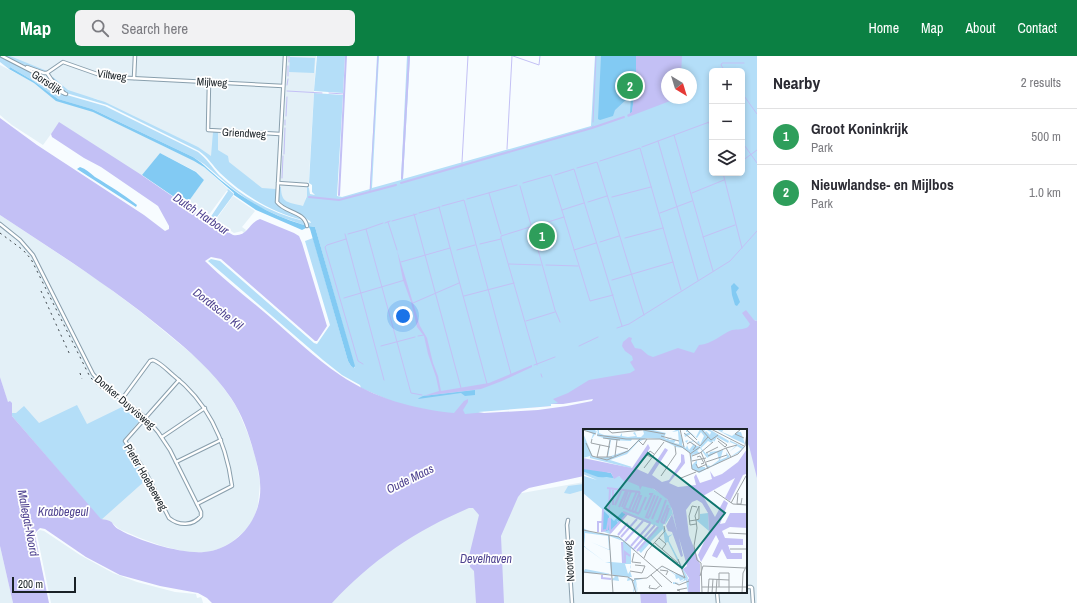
<!DOCTYPE html>
<html lang="en">
<head>
<meta charset="utf-8">
<style>
  :root { --surface:#fff; --page:#f2f2f3; --text:#2b2b33; --muted:#7c7c81; --line:#e1e1e2; --accent:#0b8043 }
  body { margin:0; font-family:"Archivo Narrow",sans-serif; background:var(--page); color:var(--text) }
  .controls { position:absolute; right:12px; top:12px; display:grid; overflow:hidden; border-radius:6px; box-shadow:0 2px 6px #0003 }
  .controls button { width:36px; height:36px; display:grid; place-items:center; padding:0; border:0; border-bottom:1px solid var(--line); background:var(--surface); color:var(--text); font:20px sans-serif }
  .compass { position:absolute; left:661px; top:12px; width:36px; height:36px; border-radius:50%; background:var(--surface); box-shadow:0 2px 6px #0003; rotate:142deg }
  .scale { position:absolute; left:12px; bottom:10px; width:64px; box-sizing:border-box; padding-left:4px; border:2px solid #192126; border-top:0; font-size:11px; line-height:14px; white-space:nowrap; color:#192126; -webkit-text-stroke:3px #fff; paint-order:stroke }
  .you { position:absolute; left:403px; top:260px; width:14px; height:14px; margin:-10px; border:3px solid #fff; border-radius:50%; background:#1a73e8; box-shadow:0 0 0 6px #1a73e833 }
  .badge { display:grid; place-items:center; width:26px; height:26px; border-radius:50%; background:var(--accent); color:#fff; font-size:13px; font-weight:700 }
  .pin { position:absolute; translate:-50% -50%; border:2px solid #fff; box-shadow:0 1px 4px #0006 }
  .list { margin:0; padding:0; list-style:none }
  h2 { display:flex; justify-content:space-between; align-items:center; height:52px; margin:0; padding:0 16px; font-size:17px }
  h2 small { font-size:13px; font-weight:400; color:var(--muted) }
  .list li { display:grid; grid-template-columns:26px 1fr auto; gap:12px; align-items:center; box-sizing:border-box; height:56px; padding:0 16px; border-top:1px solid var(--line) }
  .list b { display:block; font-size:15px; white-space:nowrap }
  .list p { margin:0; font-size:13px; white-space:nowrap; color:var(--muted) }
  .list em { font-size:13px; font-style:normal; color:var(--muted) }
  .icon { flex:none; width:22px; height:22px; fill:none; stroke:currentColor; stroke-width:2; stroke-linecap:round; stroke-linejoin:round }
  .map { position:relative; flex:none; width:757px; height:547px; overflow:hidden }
  header { display:flex; align-items:center; gap:24px; box-sizing:border-box; height:56px; padding:0 20px; background:var(--accent); color:#fff }
  header strong { font-size:19px }
  nav { display:flex; gap:22px; margin-inline-start:auto; font-size:14px }
  .search { width:280px; height:36px; background:var(--page); display:flex; align-items:center; gap:10px; box-sizing:border-box; padding:0 14px; border-radius:6px; color:var(--muted); font-size:15px }
  main { display:flex }
  aside { flex:1; background:var(--surface) }
  .map>svg:first-child { display:block }
  .built { fill:#e3f0f7 }
  .green { fill:#b4def8; fill-rule:evenodd }
  .forest { fill:#82caf3 }
  .water { fill:#c3c0f5 }
  .pier { fill:#f7fcff }
  .lines { fill:none; stroke-linecap:round; stroke-linejoin:round }
  .stream { stroke:#c3c0f5; stroke-width:1 }
  .canal { stroke:#c3c0f5; stroke-width:2 }
  .street-casing { stroke:#899fad; stroke-width:4.5 }
  .street { stroke:#fff; stroke-width:2.5 }
  .rail { stroke:#3d454a; stroke-width:1; stroke-dasharray:2 4; stroke-linecap:butt }
  .labels { text-anchor:middle; stroke-width:3.5; stroke-linejoin:round; paint-order:stroke }
  .street-label { font-size:11px; fill:#192126; stroke:#fff }
  .water-label { font-size:12px; font-style:italic; fill:#4f4390; stroke:#fff }
  .inset-river { fill:none; stroke:#c3c0f5; stroke-width:2 }
  .inset-road { fill:none; stroke:#9ea4a8; stroke-width:1 }
  .view { fill:#0f766e; fill-opacity:0.15; stroke:#0f766e; stroke-width:2 }
  .inset-edge { fill:none; stroke:#192126; stroke-width:2 }
</style>
</head>
<body>
<header>
<strong>Map</strong>
<div class="search"><svg class="icon" aria-label="search" viewBox="0 0 24 24"><circle cx="10" cy="10" r="6"/><path d="M15 15l6 6"/></svg>Search here</div>
<nav><a>Home</a><a>Map</a><a>About</a><a>Contact</a></nav>
</header>
<main>
<div class="map">
<svg width="757" height="547" viewBox="0 0 757 547">
  <rect width="100%" height="100%" fill="#f7fcff"/>
  <g class="built">
    <polygon points="0,0 316,0 308,140 306,141 304,155 277,151 253,141 198,92 97,43 68,37 38,16 0,1"/>
    <polygon points="0,9 43,31 92,53 165,91 192,103 203,110 228,133 208,160 205,159 203,161 186,149 204,124 197,116 160,97 140,122 59,67 43,89 12,69 0,59"/>
    <polygon points="233,140 255,155 242,171 246,174 244,177 242,175 234,177 225,171 223,173 222,172 223,170 215,165"/>
    <polygon points="0,159 101,226 142,257 198,303 214,319 230,341 237,352 248,378 256,403 260,427 258,449 254,462 248,472 232,486 221,492 209,496 187,496 162,490 140,482 119,473 110,465 101,464 12,360 0,321"/>
    <polygon points="757,375 757,547 327,547 341,525 459,448 584,426 584,536 746,536 746,379"/>
    <polygon points="40,474 44,475 80,499 113,517 137,526 175,536 196,538 197,542 201,541 202,543 203,547 51,547 37,479 37,476"/>
    <polygon points="0,490 13,547 0,547"/>
  </g>
  <g class="green">
    <path d="M0,0L21,9L43,23L60,37L105,50L198,96C206,102 212,111 219,119C242,141 273,158 304,165V169L281,161L255,149L233,133L204,108L193,101L92,53L58,43L32,24L10,11L9,13L0,6Z"/>
    <polygon points="3,0 10,0 47,15 42,16"/>
    <polygon points="317,0 345,0 343,37 314,35"/>
    <path d="M377,0H379L372,132L401,124L407,0H410L403,123L591,70L595,0H757V265L754,264L757,269L589,347L457,360L407,352L361,332L360,329L342,319L323,304L208,205L211,203L220,205L314,287L317,288L330,269L305,185L313,182L348,305L351,310L355,312L315,171L308,170L307,166L311,167L310,165L280,147L278,144L279,131H281C281,148 289,146 303,150L307,140V130L309,132L310,138L315,139L312,136V129L309,127L314,37L343,39L337,140L342,141L370,133ZM712,15H742V117H712ZM667,18H691V42H667Z"/>
    <polygon points="290,1 315,2 314,17 289,16"/>
    <path d="M53,21L68,34L105,46L198,91L211,100L213,76H218V94L228,100L229,106L262,132L276,133V146L278,149L303,164C273,157 243,139 220,117C213,110 208,101 199,95L107,49L66,37L51,22Z"/>
    <polygon points="228,133 234,138 214,165 210,162 228,135 227,134"/>
    <polygon points="77,349 87,368 124,350 141,363 123,384 147,423 101,464 12,360 12,357 16,357 24,350 39,367"/>
    <polygon points="584,428 584,434 570,438 564,437 568,430"/>
  </g>
  <g class="forest">
    <polygon points="601,0 636,0 636,27 632,56 630,58 631,41 629,41 615,54 613,60 600,64 598,63"/>
    <path d="M10,11L32,24L58,43L92,53L193,101C204,108 212,117 222,125C246,145 273,160 304,169V165L306,172L302,174L256,154L234,139V137L204,111L194,105L93,56L56,45L34,27L9,13Z"/>
    <polygon points="160,97 196,116 204,124 186,149 142,119"/>
    <path d="M80,111C86,113 90,117 95,121C110,130 123,138 137,149L136,151L77,113Z"/>
    <polygon points="308,170 315,171 355,310 354,312 351,310 348,305 310,173"/>
    <polygon points="734,227 739,232 736,236 740,246 737,250 735,249 732,239 731,230"/>
    <polygon points="475,334 475,339 465,340 461,337 418,343 419,342 423,340"/>
  </g>
  <g class="water">
    <polygon points="636,0 682,0 681,18 667,18 667,42 678,42 628,61 627,59 632,56 636,27"/>
    <path d="M0,62L37,89L144,159L165,175L169,173V170L158,150L101,111L84,102L52,81L51,78L59,66L140,118L204,162L233,179C248,181 248,167 260,163L294,177L299,180L302,187L327,270L317,285H315L221,203L211,201L205,205C225,225 248,242 270,261C292,280 315,302 340,319C374,342 413,353 454,357L464,345L468,343V346L463,354L465,358L551,350V348L558,347L553,343L568,337L589,324L630,317L635,314L630,306L633,304L632,300L625,295L622,290L623,286L629,281L632,282L631,285L635,292L641,293L648,299L653,301L678,292L694,297L699,289C713,288 721,278 732,274C738,273 743,274 748,271L750,268L742,257L746,254L754,264L757,265V422L749,390L746,385V374H584V420L529,432L522,436L518,441L501,480L504,547H476L474,515L470,511L469,500L479,459L473,452H469C415,475 372,504 332,547H212L207,542L198,537L160,530L120,519L86,501L45,473L40,472L36,476L35,479L49,547H13L0,490V321L8,346L10,345L12,347V360L101,463C117,465 109,468 120,474C139,485 181,498 204,496C229,494 251,475 258,450C263,432 259,414 254,397C249,378 242,358 231,342C213,315 189,295 165,275C113,232 56,196 0,159Z"/>
    <polygon points="397,194 420,270 427,282 433,307 438,320 441,335 489,327 532,309 532,311 502,325 481,333 423,340 439,335 436,321 428,298 424,280 417,271 411,246 403,224"/>
    <polygon points="640,536 666,536 667,547 641,547"/>
  </g>
  <polygon class="pier" points="593,343 592,345 567,350 538,354 484,357 478,356 540,351 551,350 551,348 563,348"/>
  <g class="lines">
    <g class="stream">
      <polyline points="513,0 539,9 540,0"/>
      <polyline points="289,6 289,0"/>
      <polyline points="725,15 721,9 722,7 744,7"/>
      <polyline points="288,20 288,10"/>
      <polyline points="287,29 288,23"/>
      <polyline points="287,35 322,37"/>
      <polyline points="329,37 344,38"/>
      <polyline points="742,37 757,58"/>
      <polyline points="286,60 287,41"/>
      <polyline points="593,66 596,0"/>
      <polyline points="709,67 712,78"/>
      <polyline points="285,69 285,64"/>
      <polyline points="592,72 593,70"/>
      <polyline points="674,79 713,215"/>
      <polyline points="658,85 698,224"/>
      <polyline points="742,86 757,107"/>
      <polyline points="642,91 712,65"/>
      <polyline points="507,93 512,0"/>
      <polyline points="508,96 509,97"/>
      <polyline points="284,98 285,72"/>
      <polyline points="600,105 640,92 681,234"/>
      <polyline points="742,105 757,94"/>
      <polyline points="462,106 468,0"/>
      <polyline points="462,108 462,110"/>
      <polyline points="577,112 597,106 644,259"/>
      <polyline points="723,117 742,192"/>
      <polyline points="555,119 574,113 622,270"/>
      <polyline points="282,122 283,100"/>
      <polyline points="523,127 551,119 590,245 613,239"/>
      <polyline points="520,130 555,254 560,266"/>
      <polyline points="370,136 378,0"/>
      <polyline points="489,137 501,178"/>
      <polyline points="692,137 724,124"/>
      <polyline points="612,141 651,131"/>
      <polyline points="467,143 517,129"/>
      <polyline points="588,146 607,140"/>
      <polyline points="442,150 464,144 511,318"/>
      <polyline points="439,151 487,328"/>
      <polyline points="562,154 584,147"/>
      <polyline points="419,157 440,151"/>
      <polyline points="660,157 692,145"/>
      <polyline points="414,158 461,332"/>
      <polyline points="392,165 417,158"/>
      <polyline points="388,166 397,194"/>
      <polyline points="383,167 366,173 411,337 422,339"/>
      <polyline points="385,167 390,165"/>
      <polyline points="535,170 564,161"/>
      <polyline points="345,178 384,324"/>
      <polyline points="348,178 366,173"/>
      <polyline points="703,181 735,169"/>
      <polyline points="625,182 663,172"/>
      <polyline points="346,183 327,189 325,191 358,305 363,308"/>
      <polyline points="501,183 537,308 555,301"/>
      <polyline points="600,186 619,180"/>
      <polyline points="480,188 501,183 501,180 530,171"/>
      <polyline points="457,194 475,189"/>
      <polyline points="574,194 596,187"/>
      <polyline points="401,206 450,192"/>
      <polyline points="509,208 541,209"/>
      <polyline points="546,209 578,210"/>
      <polyline points="612,224 673,206"/>
      <polyline points="464,240 514,227"/>
      <polyline points="344,242 405,224"/>
      <polyline points="413,247 459,227"/>
      <polyline points="526,265 555,256"/>
      <polyline points="617,272 629,268 730,205 757,175"/>
      <polyline points="418,280 424,279"/>
      <polyline points="381,290 415,281"/>
      <polyline points="579,290 598,281"/>
      <polyline points="534,309 537,308 537,309"/>
      <polyline points="541,318 542,321"/>
    </g>
    <g class="canal">
      <polyline points="402,122 409,0"/>
      <polyline points="401,127 592,72 624,61"/>
      <polyline points="339,139 346,0"/>
      <polyline points="309,141 339,144 396,129"/>
    </g>
    <defs>
      <g id="street">
        <polyline points="2,0 37,18 59,35 66,38"/>
        <path d="M285,0L277,146C285,157 304,155 307,170"/>
        <polyline points="27,11 44,17 47,17 51,23 64,37"/>
        <polyline points="47,17 63,6 100,19 110,21 283,30"/>
        <polyline points="134,22 135,0"/>
        <polyline points="209,26 208,74 280,78"/>
        <polyline points="278,127 307,129"/>
        <path d="M0,168L20,184L33,199L93,318L103,329L145,361L158,376L170,394L201,456V460C193,470 179,470 169,462L145,415L125,385L179,324"/>
        <path d="M122,343L150,305L153,304C161,307 167,314 173,319C209,347 226,386 232,430L197,448"/>
        <polyline points="162,381 205,352"/>
        <polyline points="176,406 221,384"/>
        <polyline points="568,464 567,469 572,547"/>
        <polyline points="746,531 751,531 752,532 753,547"/>
        <polyline points="717,536 718,547"/>
      </g>
    </defs>
    <use href="#street" class="street-casing"/>
    <use href="#street" class="street"/>
    <g class="rail">
      <polyline points="0,177 23,194 31,203 89,319 95,327 104,335"/>
      <polyline points="41,235 70,299"/>
      <polyline points="80,317 82,323"/>
    </g>
  </g>
  <g class="labels">
    <g class="street-label">
      <text transform="translate(112 19) rotate(8)" y="4">Viltweg</text>
      <text transform="translate(47 26) rotate(33)" y="4">Gorsdijk</text>
      <text transform="translate(212 26) rotate(3)" y="4">Mijlweg</text>
      <text transform="translate(244 77) rotate(3)" y="4">Griendweg</text>
      <text transform="translate(125 346) rotate(41)" y="4">Donker Duyvisweg</text>
      <text transform="translate(146 421) rotate(60)" y="4">Pieter Hoebeeweg</text>
      <text transform="translate(569 505) rotate(-94)" y="4">Noordweg</text>
    </g>
    <g class="water-label">
      <text transform="translate(201 158) rotate(34)" y="4">Dutch Harbour</text>
      <text transform="translate(218 253) rotate(38)" y="4">Dordtsche Kil</text>
      <text transform="translate(410 423) rotate(-26)" y="4">Oude Maas</text>
      <text x="63" y="460">Krabbegeul</text>
      <text transform="translate(28 467) rotate(79)" y="4">Mallegat-Noord</text>
      <text x="486" y="507">Develhaven</text>
    </g>
  </g>
  <g transform="translate(583 373)">
    <rect width="164" height="164" fill="#f7fcff"/>
    <path d="M0,0H12L13,3L15,0H16V4L21,6L37,7L39,4V7L45,8L53,7L50,4L52,3L54,8H58L61,5L60,1L66,0L83,4L81,8L83,10L89,8L85,11H93L91,14L96,15L95,2L89,3L93,1L89,0H99L96,1L101,15L99,13V16L103,19L104,16L106,21L110,16L105,11L104,14L102,12L105,11L108,13L110,11L115,15L110,12L108,14L111,16L118,18L114,13L116,12L117,16L121,7L118,3L114,9L108,5L102,8L101,4L103,5L106,3H103V0L113,8L117,0H122L121,4L123,2L127,6L128,3L124,1L126,0L146,12L145,14L134,8L131,13L130,11L129,14L125,12L118,19L124,26L123,24L124,23L126,26L127,23L140,21L137,31L144,28L143,23L147,28L159,20L154,17L146,23L154,16L147,13L145,16L149,9L133,0H141L139,3L149,7L154,3H158L162,15L149,9L148,12L161,18L157,23L116,44L109,40L108,25L100,19L93,18L78,10L64,9L55,13L44,25L27,31L49,38L47,39L7,29V27L0,29V4L10,28L25,29L16,28H24L27,11L14,7L15,1L8,11L10,5ZM49,10H56L46,21L25,28L28,11L48,12ZM117,19L124,29L134,23L136,31L128,37L122,36L124,38L122,40V38H114V31L109,36V26L117,24L114,22ZM1,43L24,49L36,47L43,52L44,48L66,57L83,68L88,77L94,102L89,85L82,96L83,89L80,97L85,107L90,105L86,108V112L105,149L104,153L106,150L107,158L105,164L103,151L94,155H90V153L96,154L101,151V150L97,152L96,149L93,150L92,146L82,138L74,140L81,138L84,139L93,146L92,144L102,147L85,113L82,114L80,100L68,112L69,116L67,114L58,124L55,121L75,98L72,96L50,120L56,126L48,119V138L47,140L48,135H42L45,145L47,142L49,148H53H45L49,150L51,154V150L53,149L60,150L53,151L55,164L52,151L54,164L52,160L50,164L51,156L48,151L44,152L45,148L35,147L36,152L29,151L30,164L29,147V150L32,148L29,145L0,144L2,140L28,145L27,134L22,133L0,117H2L0,99L8,103L35,107L48,117L67,95L44,85L27,105L19,102V80L0,64L1,47L14,51L0,45ZM68,95L71,96L51,120L48,117ZM2,104L25,107L26,121L8,113L27,121V133H22L2,118ZM26,107L40,112V134L28,133ZM125,84L126,102L113,91L117,90V85Z" fill="#b4def8" fill-rule="evenodd"/>
    <path d="M6,39L28,44L31,49L15,48L1,43L0,45V40ZM20,81L26,87V101L23,102L19,101ZM39,83L43,85L36,93L33,91L35,94L27,102L28,89L31,92Z" fill="#82caf3"/>
    <path d="M65,15L67,19L54,40L65,45L82,19L85,21L69,46L79,53L86,51L98,33V25L101,26L102,34L86,54L95,58L113,56L111,48L113,45L117,54L129,50L127,42L131,48L139,45L155,33L164,20L163,45L160,46L147,72L142,69L152,49L120,67L132,88L141,71L145,74L137,95L142,94L147,84H164V99L147,98L139,102L142,109L160,110V116H145L148,124H159V130H144L139,120L134,129L129,127L136,112L133,106L118,133L115,126L126,102L125,84L119,74L114,71L109,73L103,81L106,106L117,135V164H105L106,151L104,152L106,149L100,140L104,137L96,109L100,127L98,128L89,103L85,102L83,97L89,85L94,102L89,80L84,70L71,60L59,57L57,61L56,57L44,52L43,54L36,47L31,50L28,44L0,40V29L49,39Z" fill="#c3c0f5"/>
    <path class="inset-river" d="M24,59L57,63M55,66L58,67L52,83L56,85M30,76V59M32,76L38,62M36,78L43,62M39,78L45,62M24,79L26,81L27,59M20,80L19,102L23,101M46,81L41,79L48,62M62,81L69,65H66M48,82L46,81L54,62M40,83L68,94M51,83L49,82L57,63M56,84L63,68M66,88L75,67M66,89L63,88L72,66M69,90L78,69M73,92L75,93L83,71M78,93L81,94L86,79M78,93L85,76M24,101L26,89M27,102V89M15,103V93H19M27,104L44,85M35,106L44,95L46,98M38,108L54,90M42,112L60,92M39,113L40,134M48,117L67,95M51,120L72,96M54,122L75,98M42,134V123L47,127M19,146V149L28,150"/>
    <path class="inset-road" d="M24,0L29,4L60,1L82,5M97,0L101,18M103,0L114,11M118,0L128,11L135,6M128,0L161,17M158,0L152,5L161,9M0,1L13,5M101,4L117,17M14,6L43,10H77L99,18L107,24L109,40L116,43L155,25L162,17L164,4M78,7L96,12M20,9L37,11M134,9L144,16L142,18L135,12M9,10L8,14L27,18M56,12L60,16L64,10M3,14L9,27L24,31L45,22L57,10M104,15L107,13L113,17L110,21M17,16L14,28H29M33,17L45,20M117,17L125,8M118,23L125,40M123,24L135,18M107,25L117,18M32,27L34,11M109,27L117,24L130,13M125,27L143,19M24,28L27,11M68,28L64,26L67,22L71,25M114,28L117,27L121,34L118,35M148,28L143,19L154,16M109,32L123,29M123,33L144,26M113,35L115,39L124,35M61,39L81,13M78,47L93,25L92,17M98,49L113,43M131,62L150,75L164,76M155,64L154,75H158L159,69M148,74L163,47M106,92L113,91L116,90V77L112,87L113,91L114,99L111,117L114,131L118,134M113,95L107,96L106,87L109,77L114,78M0,101L36,108L89,154M145,104L164,105M26,106L30,164M76,109L83,115L79,120M72,114L95,134M147,120H164M51,124L49,133L58,134M61,129L64,122L82,102L81,97M95,130L102,149M118,134L119,164M52,136L62,137L59,144M77,141L85,142L83,146M47,142L59,144M0,143L45,148L51,152M68,146L79,158M117,147L120,137L162,139M51,150L64,149L79,137L102,149M49,151L53,164M92,154L96,156L106,152M67,156L66,159L73,160L78,156M119,158H164M136,158V144H146V164M97,162L94,161L104,159M125,164L126,150L146,151M129,164L130,150M133,164L134,150M159,164L160,144L164,136"/>
    <path class="view" d="M65,24L142,84L99,139L22,79Z"/>
    <rect width="164" height="164" class="inset-edge"/>
  </g>
</svg>
<div class="controls">
<button>+</button>
<button>−</button>
<button><svg class="icon" aria-label="layers" viewBox="0 0 24 24"><path d="M12 4l9 5-9 5-9-5zM3 14l9 5 9-5"/></svg></button>
</div>
<svg class="compass" viewBox="-18 -18 36 36"><path d="M0-13l5 13h-10z" fill="#e53935"/><path d="M0 13l5-13h-10z" fill="#7c7c81"/></svg>
<div class="scale">200 m</div>
<div class="you"></div>
<div class="pin badge" style="left:542px;top:180px;background:#2e9e5b">1</div>
<div class="pin badge" style="left:630px;top:30px;background:#2e9e5b">2</div>
</div>
<aside>
<h2>Nearby<small>2 results</small></h2>
<ul class="list">
<li><span class="badge" style="background:#2e9e5b">1</span><div><b>Groot Koninkrijk</b><p>Park</p></div><em>500 m</em></li>
<li><span class="badge" style="background:#2e9e5b">2</span><div><b>Nieuwlandse- en Mijlbos</b><p>Park</p></div><em>1.0 km</em></li>
</ul>
</aside>
</main>
</body>
</html>
